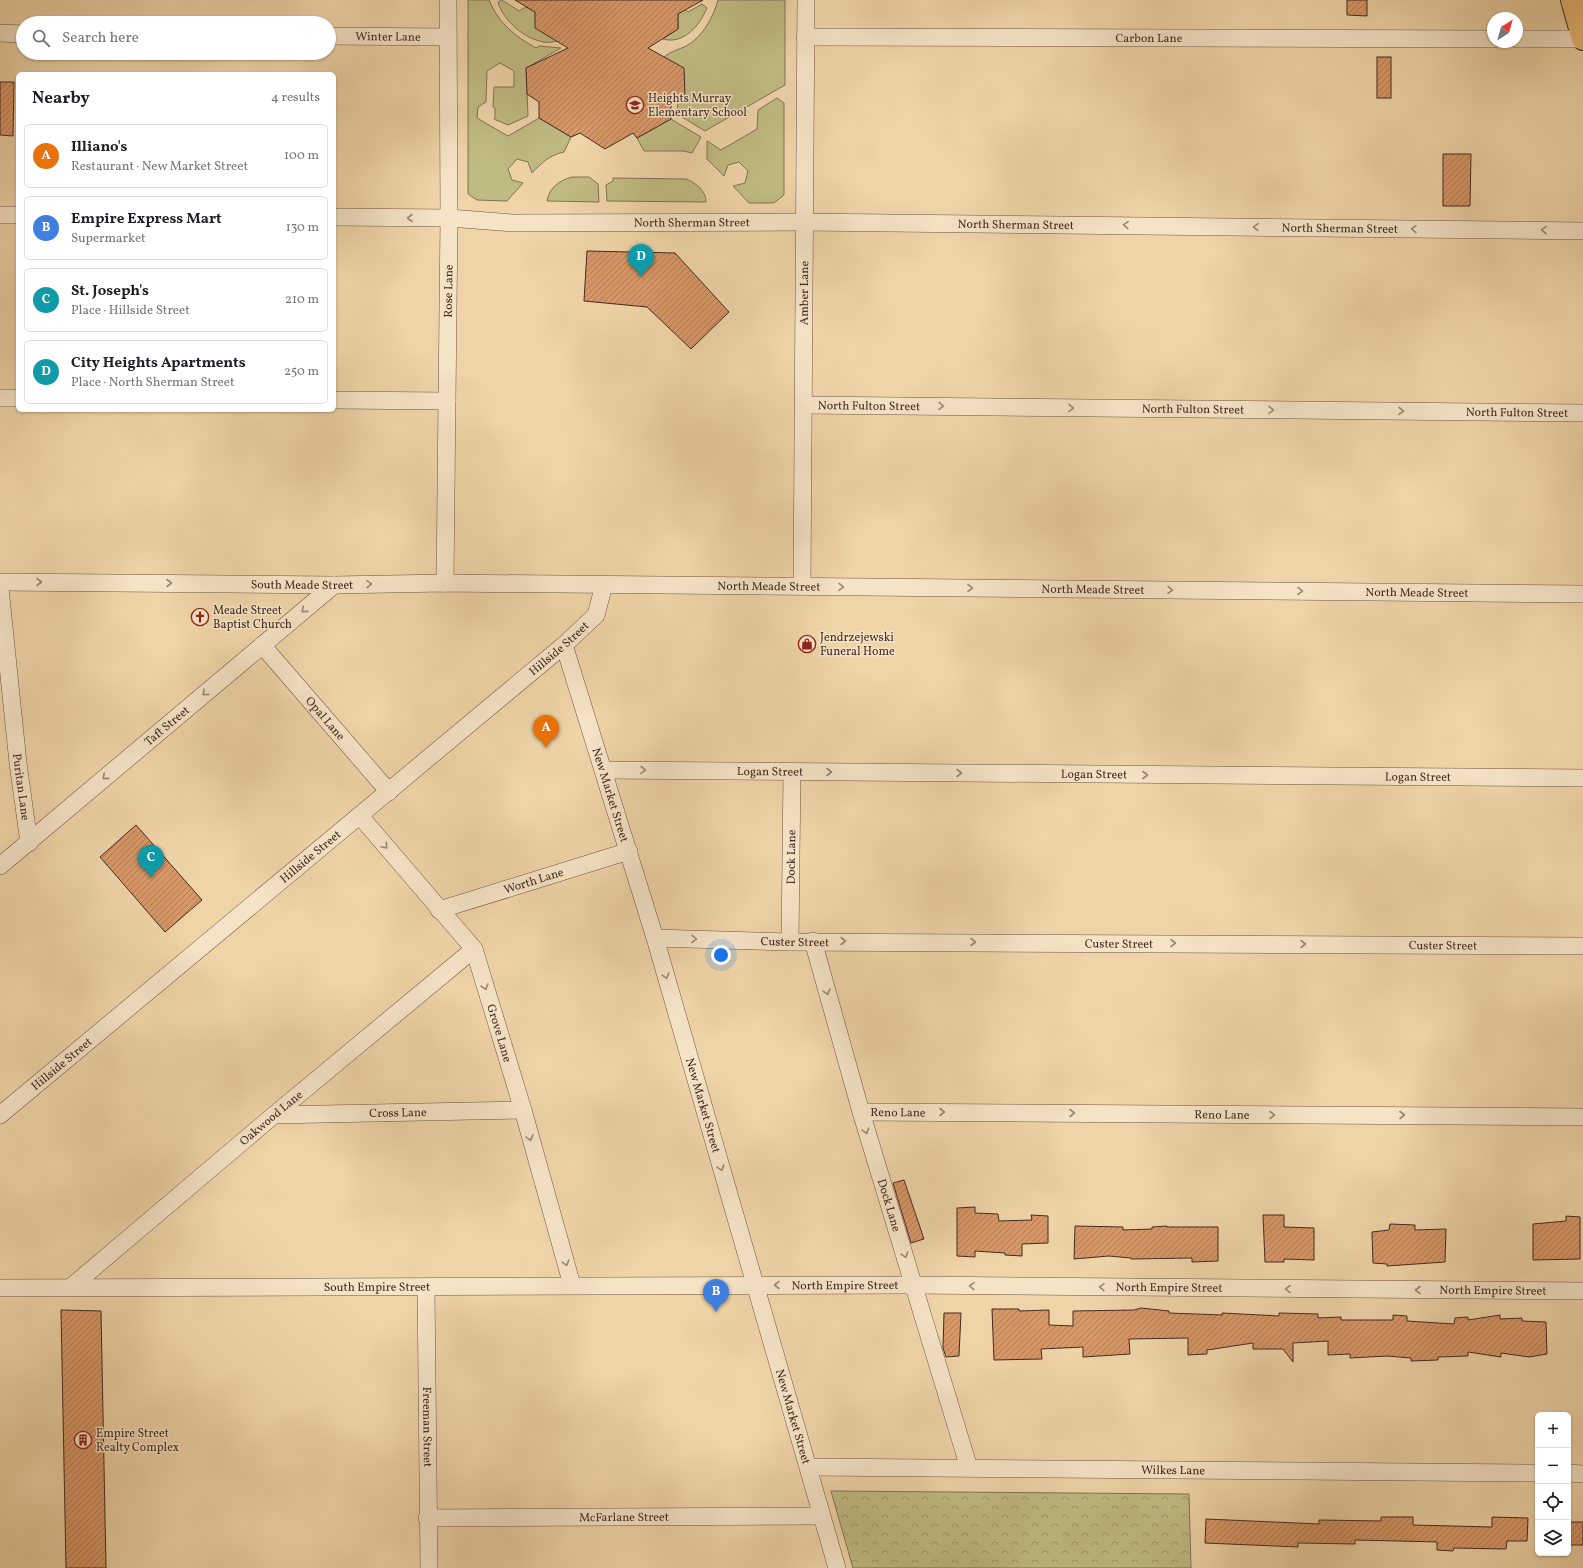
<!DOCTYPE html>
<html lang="en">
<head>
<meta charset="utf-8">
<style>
  :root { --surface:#fff; --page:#f2f2f2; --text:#202124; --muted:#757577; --line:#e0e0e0; --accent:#ea580c }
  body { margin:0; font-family:Vollkorn,serif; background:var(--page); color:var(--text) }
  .controls { position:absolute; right:12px; bottom:12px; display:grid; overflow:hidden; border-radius:6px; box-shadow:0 1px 3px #0004 }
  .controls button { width:36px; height:36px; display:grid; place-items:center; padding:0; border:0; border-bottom:1px solid var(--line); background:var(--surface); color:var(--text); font:20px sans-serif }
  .compass { position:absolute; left:1487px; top:12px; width:36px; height:36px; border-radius:50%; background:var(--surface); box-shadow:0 1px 3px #0004; rotate:37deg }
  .you { position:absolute; left:721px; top:955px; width:14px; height:14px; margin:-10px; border:3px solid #fff; border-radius:50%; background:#1a73e8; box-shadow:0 0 0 6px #1a73e833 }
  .badge { display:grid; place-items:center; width:26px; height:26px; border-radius:50%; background:var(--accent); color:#fff; font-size:13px; font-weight:700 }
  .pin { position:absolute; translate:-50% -33px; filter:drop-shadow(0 1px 2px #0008) }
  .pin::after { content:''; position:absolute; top:21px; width:14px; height:12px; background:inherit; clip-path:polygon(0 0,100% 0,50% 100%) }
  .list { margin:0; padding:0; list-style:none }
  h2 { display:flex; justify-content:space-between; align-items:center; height:52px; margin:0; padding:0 16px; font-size:17px }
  h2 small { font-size:13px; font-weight:400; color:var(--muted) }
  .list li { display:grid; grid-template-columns:26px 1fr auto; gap:12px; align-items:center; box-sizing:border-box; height:64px; margin:0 8px 8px; padding:0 8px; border:1px solid var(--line); border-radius:6px }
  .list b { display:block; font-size:15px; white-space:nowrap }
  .list p { margin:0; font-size:13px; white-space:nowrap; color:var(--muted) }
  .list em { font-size:13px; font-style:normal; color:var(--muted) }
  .icon { flex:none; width:22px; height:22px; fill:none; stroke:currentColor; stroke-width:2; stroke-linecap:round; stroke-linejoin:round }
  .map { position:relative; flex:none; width:1583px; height:1568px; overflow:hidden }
  .search { position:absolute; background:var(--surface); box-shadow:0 1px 3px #0004; left:16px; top:16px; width:320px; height:44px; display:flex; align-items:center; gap:10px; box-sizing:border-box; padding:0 14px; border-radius:22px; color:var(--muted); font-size:15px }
  .panel { position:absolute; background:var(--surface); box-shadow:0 1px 3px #0004; left:16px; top:72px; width:320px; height:340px; border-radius:6px }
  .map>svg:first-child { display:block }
  .grass { fill:#c0bb83; stroke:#827252 }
  .forest { fill:url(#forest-crowns); stroke:#827252 }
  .building { fill:url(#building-hatch); stroke:#432a20 }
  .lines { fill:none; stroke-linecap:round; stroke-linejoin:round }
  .minor-casing { stroke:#6e5442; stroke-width:18 }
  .primary-casing { stroke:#432a20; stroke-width:24 }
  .minor { stroke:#f5e3c6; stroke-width:17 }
  .primary { stroke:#e8ba74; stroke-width:22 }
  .oneway { stroke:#9c8673 }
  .labels { text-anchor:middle; stroke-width:3; stroke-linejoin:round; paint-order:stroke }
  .street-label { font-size:12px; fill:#432a20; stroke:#f5e3c6 }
  .poi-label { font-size:12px; fill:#432a20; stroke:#f5e3c6; text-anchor:start }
</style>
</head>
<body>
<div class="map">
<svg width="1583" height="1568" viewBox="0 0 1583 1568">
  <defs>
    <pattern id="forest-crowns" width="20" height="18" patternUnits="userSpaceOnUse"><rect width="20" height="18" fill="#c0bb83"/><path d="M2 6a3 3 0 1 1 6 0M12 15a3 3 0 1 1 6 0" fill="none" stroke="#9e986b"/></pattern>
    <pattern id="building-hatch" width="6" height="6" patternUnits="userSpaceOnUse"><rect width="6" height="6" fill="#d7986a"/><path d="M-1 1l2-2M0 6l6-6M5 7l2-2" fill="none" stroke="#b07c57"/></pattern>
  </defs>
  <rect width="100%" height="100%" fill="#efd4a8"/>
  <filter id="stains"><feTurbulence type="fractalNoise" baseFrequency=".005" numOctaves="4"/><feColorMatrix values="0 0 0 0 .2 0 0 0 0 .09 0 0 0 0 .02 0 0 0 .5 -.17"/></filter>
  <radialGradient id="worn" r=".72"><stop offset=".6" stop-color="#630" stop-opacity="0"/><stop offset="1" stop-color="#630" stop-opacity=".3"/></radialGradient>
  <g class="grass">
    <path d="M468,0H489C499,24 515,36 536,48L539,46L561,48L526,68L528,116L508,125L494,119L495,117V108L493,107L494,87H514V71L500,63L487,71L486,102L478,107L477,118L508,136L539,118L571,137L564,152C549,155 542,163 532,173L528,162L517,159L508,169L512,180L523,183L507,201L477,200L468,194Z"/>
    <path d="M502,0L519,11L526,7L535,12L536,28L557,41C553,42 548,43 544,42C524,39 503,20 498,2Z"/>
    <path d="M718,0H785V85L705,131L677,114L678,100L685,96L664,57C671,51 678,50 686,46C702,38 714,16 718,0Z"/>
    <path d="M702,4L707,8C700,25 684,45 663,39L678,29V14L685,10L688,12Z"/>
    <polygon points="777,98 784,103 784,195 774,203 749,203 733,186 745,183 748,171 739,162 728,165 724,176 707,159 707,141 721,150 757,129 758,110"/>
    <polygon points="671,119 701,137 692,153 683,151 644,151 637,138"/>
    <path d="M572,177H589L598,184L599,202L547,201C549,188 560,180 572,177Z"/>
    <path d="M613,178L686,179C695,182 707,192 706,202L607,201L606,185L613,181Z"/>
  </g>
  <polygon class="forest" points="831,1491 1189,1494 1191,1568 853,1568"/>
  <g class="building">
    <polygon points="515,0 703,0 678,14 678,29 648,48 684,68 685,96 671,101 671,119 637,138 633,133 605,149 580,133 571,137 539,118 539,102 527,94 526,68 568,48 535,28 535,12"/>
    <polygon points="1347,0 1367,0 1367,16 1347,15"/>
    <rect x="1377" y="57" width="14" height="41"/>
    <polygon points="0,82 14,82 13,136 0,135"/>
    <polygon points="1443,154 1471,154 1470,206 1443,206"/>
    <polygon points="587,251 675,253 729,312 691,349 647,307 584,301"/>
    <polygon points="136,825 202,900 165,932 100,857"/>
    <polygon points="904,1180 924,1239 911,1243 893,1183"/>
    <polygon points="975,1207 975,1213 998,1214 999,1221 1032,1220 1031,1215 1048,1216 1048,1243 1022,1244 1022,1256 1005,1255 1005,1253 975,1251 975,1257 957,1256 957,1208"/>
    <polygon points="1263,1215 1284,1215 1284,1227 1314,1228 1314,1260 1284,1259 1284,1262 1265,1262"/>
    <polygon points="1566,1216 1580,1217 1580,1259 1533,1260 1533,1224 1566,1221"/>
    <polygon points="1390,1224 1415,1225 1415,1230 1446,1229 1445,1262 1387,1266 1387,1264 1373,1263 1372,1232 1389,1230"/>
    <polygon points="1075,1226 1123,1227 1123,1230 1152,1229 1152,1227 1167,1226 1167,1227 1218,1227 1218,1261 1192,1262 1192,1258 1131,1259 1131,1258 1109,1256 1074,1259"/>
    <polygon points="1141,1308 1169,1311 1169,1313 1222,1315 1222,1313 1279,1316 1279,1313 1318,1314 1318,1318 1341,1317 1341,1320 1393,1320 1393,1315 1407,1316 1407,1321 1454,1324 1455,1318 1468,1317 1468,1320 1500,1315 1500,1319 1522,1318 1522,1321 1546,1322 1547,1354 1529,1357 1501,1353 1501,1357 1468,1352 1468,1356 1438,1357 1438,1360 1411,1361 1411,1358 1387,1356 1350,1358 1350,1354 1328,1355 1328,1341 1293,1343 1293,1362 1283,1349 1253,1349 1253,1343 1207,1350 1207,1354 1188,1355 1188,1338 1129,1339 1130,1354 1083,1357 1083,1347 1041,1349 1042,1359 994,1360 992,1309 1019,1309 1019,1311 1049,1310 1049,1325 1073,1326 1073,1311 1134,1310"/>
    <polygon points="61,1310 101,1311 106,1568 66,1568"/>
    <polygon points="944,1313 961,1313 959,1356 946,1357 943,1348"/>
    <polygon points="1381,1517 1413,1517 1413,1525 1492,1527 1492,1517 1528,1518 1527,1541 1507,1541 1506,1549 1454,1548 1453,1551 1437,1550 1437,1542 1398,1541 1355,1540 1355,1544 1298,1543 1298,1547 1205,1543 1206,1519 1319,1524 1319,1520 1381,1521"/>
    <rect x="1568" y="1522" width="15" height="23"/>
  </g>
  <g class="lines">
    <defs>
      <g id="minor">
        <polyline points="0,33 23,34"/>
        <path id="s1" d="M329,36L447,37"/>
        <path id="s2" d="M805,37L1493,39"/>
        <polyline points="1517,39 1583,39"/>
        <polyline points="0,215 18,215"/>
        <path id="s3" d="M334,217L449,218L512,223L804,222L1583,231"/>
        <polyline points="0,398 18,398"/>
        <polyline points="334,400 447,401"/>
        <path id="s4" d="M804,405L1583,413"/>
        <path id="s5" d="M0,582L334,585L445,583L1583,594"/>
        <path id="s6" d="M445,583L449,218L448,0"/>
        <path id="s7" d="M802,586L806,0"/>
        <path id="s8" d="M0,588L18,763L29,843"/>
        <path id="s9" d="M262,645L389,792"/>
        <path id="s10" d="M564,645L655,938L837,1568"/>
        <path id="s11" d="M604,770L1583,778"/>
        <path id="s12" d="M360,816L474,949L523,1110L572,1285"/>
        <path id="s13" d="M0,866L334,585"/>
        <path id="s14" d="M439,910L629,851"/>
        <path id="s15" d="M655,938L790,942L1583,946"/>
        <path id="s16" d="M813,941L861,1112L969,1468"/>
        <path id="s17" d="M790,942L792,772"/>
        <path id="s18" d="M861,1112L1583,1117"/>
        <path id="s19" d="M0,1115L564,645L596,615L604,585"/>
        <path id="s20" d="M274,1115L523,1110"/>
        <path id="s21" d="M71,1287L274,1115L474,949"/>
        <path id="s22" d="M426,1287L429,1568"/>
        <path id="s23" d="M0,1288L914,1285L1583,1291"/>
        <path id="s24" d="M809,1467L1538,1473"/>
        <polyline points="1568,1473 1583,1474"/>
        <path id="s25" d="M427,1518L821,1516"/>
      </g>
      <polyline id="primary" points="1572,0 1583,39"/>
    </defs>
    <use href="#minor" class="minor-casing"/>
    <use href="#primary" class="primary-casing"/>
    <use href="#minor" class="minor"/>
    <use href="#primary" class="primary"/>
  </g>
  <defs><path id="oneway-chevron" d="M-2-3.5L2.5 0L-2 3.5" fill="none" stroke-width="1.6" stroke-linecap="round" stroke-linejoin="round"/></defs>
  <g class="oneway">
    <use href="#oneway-chevron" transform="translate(410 218) rotate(-180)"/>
    <use href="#oneway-chevron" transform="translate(1126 225) rotate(-179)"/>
    <use href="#oneway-chevron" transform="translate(1256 227) rotate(-179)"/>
    <use href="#oneway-chevron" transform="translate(1414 229) rotate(-179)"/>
    <use href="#oneway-chevron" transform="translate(1544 230) rotate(-179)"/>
    <use href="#oneway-chevron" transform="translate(941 406) rotate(1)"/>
    <use href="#oneway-chevron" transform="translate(1071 408) rotate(1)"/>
    <use href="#oneway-chevron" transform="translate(1271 410) rotate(1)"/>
    <use href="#oneway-chevron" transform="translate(1401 411) rotate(1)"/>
    <use href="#oneway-chevron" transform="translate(39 582)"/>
    <use href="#oneway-chevron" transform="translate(169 583)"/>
    <use href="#oneway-chevron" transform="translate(369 584) rotate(-1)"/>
    <use href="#oneway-chevron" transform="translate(841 587) rotate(1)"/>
    <use href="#oneway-chevron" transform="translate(970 588) rotate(1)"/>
    <use href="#oneway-chevron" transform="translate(1170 590) rotate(1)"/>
    <use href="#oneway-chevron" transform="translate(1300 591) rotate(1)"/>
    <use href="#oneway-chevron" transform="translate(304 610) rotate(140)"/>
    <use href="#oneway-chevron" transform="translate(205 693) rotate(140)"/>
    <use href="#oneway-chevron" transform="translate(643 770) rotate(1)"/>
    <use href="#oneway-chevron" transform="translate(829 772)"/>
    <use href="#oneway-chevron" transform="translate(959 773)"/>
    <use href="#oneway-chevron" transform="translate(1145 775)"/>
    <use href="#oneway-chevron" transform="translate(105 777) rotate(139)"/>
    <use href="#oneway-chevron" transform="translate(385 846) rotate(50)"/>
    <use href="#oneway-chevron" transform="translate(694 939) rotate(1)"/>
    <use href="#oneway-chevron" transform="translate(843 941)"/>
    <use href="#oneway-chevron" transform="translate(973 942)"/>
    <use href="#oneway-chevron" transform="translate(1173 943)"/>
    <use href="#oneway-chevron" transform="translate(1303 944)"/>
    <use href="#oneway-chevron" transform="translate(666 976) rotate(74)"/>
    <use href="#oneway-chevron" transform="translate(485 987) rotate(73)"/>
    <use href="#oneway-chevron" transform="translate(827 992) rotate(74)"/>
    <use href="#oneway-chevron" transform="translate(942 1112)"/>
    <use href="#oneway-chevron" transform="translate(1072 1113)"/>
    <use href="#oneway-chevron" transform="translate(1272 1115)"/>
    <use href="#oneway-chevron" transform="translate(1402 1115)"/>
    <use href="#oneway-chevron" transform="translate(866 1131) rotate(73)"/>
    <use href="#oneway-chevron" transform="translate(530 1138) rotate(74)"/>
    <use href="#oneway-chevron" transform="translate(721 1168) rotate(74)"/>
    <use href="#oneway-chevron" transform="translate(905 1255) rotate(73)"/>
    <use href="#oneway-chevron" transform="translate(566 1263) rotate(74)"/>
    <use href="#oneway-chevron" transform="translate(777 1285) rotate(-180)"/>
    <use href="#oneway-chevron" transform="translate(972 1286) rotate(-179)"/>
    <use href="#oneway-chevron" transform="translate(1102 1287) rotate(-179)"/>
    <use href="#oneway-chevron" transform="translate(1288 1289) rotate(-179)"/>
    <use href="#oneway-chevron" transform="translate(1418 1290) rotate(-180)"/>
  </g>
  <defs>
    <symbol id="school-ring" viewBox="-11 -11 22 22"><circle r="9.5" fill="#f5e3c6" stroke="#8f2418" stroke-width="1.5"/><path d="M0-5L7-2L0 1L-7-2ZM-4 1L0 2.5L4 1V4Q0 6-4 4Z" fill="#8f2418"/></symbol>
    <symbol id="church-ring" viewBox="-11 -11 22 22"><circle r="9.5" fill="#f5e3c6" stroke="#8f2418" stroke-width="1.5"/><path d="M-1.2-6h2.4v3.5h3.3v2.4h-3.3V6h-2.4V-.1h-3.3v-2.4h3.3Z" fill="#8f2418"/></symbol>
    <symbol id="shop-ring" viewBox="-11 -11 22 22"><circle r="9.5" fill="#f5e3c6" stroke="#8f2418" stroke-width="1.5"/><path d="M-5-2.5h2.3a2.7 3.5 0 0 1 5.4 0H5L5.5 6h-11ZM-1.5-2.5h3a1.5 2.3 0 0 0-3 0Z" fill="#8f2418"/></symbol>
    <symbol id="building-ring" viewBox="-11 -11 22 22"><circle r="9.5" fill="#f5e3c6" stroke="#8f2418" stroke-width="1.5"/><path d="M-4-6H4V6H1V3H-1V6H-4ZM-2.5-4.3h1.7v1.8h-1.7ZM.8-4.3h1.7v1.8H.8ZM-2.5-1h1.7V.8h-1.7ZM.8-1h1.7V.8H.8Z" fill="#8f2418"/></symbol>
  </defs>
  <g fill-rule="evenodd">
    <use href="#school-ring" x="625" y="95" width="20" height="20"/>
    <use href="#church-ring" x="190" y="607" width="20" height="20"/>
    <use href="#shop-ring" x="797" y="634" width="20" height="20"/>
    <use href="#building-ring" x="73" y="1430" width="20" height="20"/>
  </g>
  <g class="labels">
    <g class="street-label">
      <text dy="4" stroke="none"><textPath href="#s1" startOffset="59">Winter Lane</textPath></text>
      <text dy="4" stroke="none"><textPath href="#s2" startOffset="344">Carbon Lane</textPath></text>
      <text dy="4" stroke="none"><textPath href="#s3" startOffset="358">North Sherman Street</textPath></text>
      <text dy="4" stroke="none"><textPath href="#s3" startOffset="682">North Sherman Street</textPath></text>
      <text dy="4" stroke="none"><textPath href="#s3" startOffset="1006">North Sherman Street</textPath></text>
      <text dy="4" stroke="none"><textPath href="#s6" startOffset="292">Rose Lane</textPath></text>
      <text dy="4" stroke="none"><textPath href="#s7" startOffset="293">Amber Lane</textPath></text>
      <text dy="4" stroke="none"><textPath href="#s4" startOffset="65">North Fulton Street</textPath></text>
      <text dy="4" stroke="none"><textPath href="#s4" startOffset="389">North Fulton Street</textPath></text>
      <text dy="4" stroke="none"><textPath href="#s4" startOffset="713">North Fulton Street</textPath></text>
      <text dy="4" stroke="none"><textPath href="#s5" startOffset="302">South Meade Street</textPath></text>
      <text dy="4" stroke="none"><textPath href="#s5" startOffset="769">North Meade Street</textPath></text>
      <text dy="4" stroke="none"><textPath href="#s5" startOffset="1093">North Meade Street</textPath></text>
      <text dy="4" stroke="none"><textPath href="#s5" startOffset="1417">North Meade Street</textPath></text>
      <text dy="4" stroke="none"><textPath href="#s19" startOffset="728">Hillside Street</textPath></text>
      <text dy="4" stroke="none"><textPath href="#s9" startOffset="97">Opal Lane</textPath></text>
      <text dy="4" stroke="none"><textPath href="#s13" startOffset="218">Taft Street</textPath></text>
      <text dy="4" stroke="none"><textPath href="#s11" startOffset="166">Logan Street</textPath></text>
      <text dy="4" stroke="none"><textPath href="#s11" startOffset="490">Logan Street</textPath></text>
      <text dy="4" stroke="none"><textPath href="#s11" startOffset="814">Logan Street</textPath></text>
      <text dy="4" stroke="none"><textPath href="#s8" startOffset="200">Puritan Lane</textPath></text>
      <text dy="4" stroke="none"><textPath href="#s10" startOffset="157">New Market Street</textPath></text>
      <text dy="4" stroke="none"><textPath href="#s19" startOffset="404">Hillside Street</textPath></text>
      <text dy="4" stroke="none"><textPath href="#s17" startOffset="85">Dock Lane</textPath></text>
      <text dy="4" stroke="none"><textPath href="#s14" startOffset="99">Worth Lane</textPath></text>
      <text dy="4" stroke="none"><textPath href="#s15" startOffset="140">Custer Street</textPath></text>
      <text dy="4" stroke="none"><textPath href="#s15" startOffset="464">Custer Street</textPath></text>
      <text dy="4" stroke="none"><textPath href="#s15" startOffset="788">Custer Street</textPath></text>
      <text dy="4" stroke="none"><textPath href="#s12" startOffset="263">Grove Lane</textPath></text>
      <text dy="4" stroke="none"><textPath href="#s19" startOffset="80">Hillside Street</textPath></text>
      <text dy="4" stroke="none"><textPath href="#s10" startOffset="481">New Market Street</textPath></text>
      <text dy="4" stroke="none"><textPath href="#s18" startOffset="37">Reno Lane</textPath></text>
      <text dy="4" stroke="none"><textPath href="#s20" startOffset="124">Cross Lane</textPath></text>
      <text dy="4" stroke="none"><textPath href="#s18" startOffset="361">Reno Lane</textPath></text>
      <text dy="4" stroke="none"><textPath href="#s21" startOffset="262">Oakwood Lane</textPath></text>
      <text dy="4" stroke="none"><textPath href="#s16" startOffset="275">Dock Lane</textPath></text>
      <text dy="4" stroke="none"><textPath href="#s23" startOffset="845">North Empire Street</textPath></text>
      <text dy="4" stroke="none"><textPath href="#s23" startOffset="377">South Empire Street</textPath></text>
      <text dy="4" stroke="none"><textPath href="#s23" startOffset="1169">North Empire Street</textPath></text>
      <text dy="4" stroke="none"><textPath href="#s23" startOffset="1493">North Empire Street</textPath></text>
      <text dy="4" stroke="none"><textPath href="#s10" startOffset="805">New Market Street</textPath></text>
      <text dy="4" stroke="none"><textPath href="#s22" startOffset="140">Freeman Street</textPath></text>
      <text dy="4" stroke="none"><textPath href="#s24" startOffset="364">Wilkes Lane</textPath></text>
      <text dy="4" stroke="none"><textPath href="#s25" startOffset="197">McFarlane Street</textPath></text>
    </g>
    <g class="poi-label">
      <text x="648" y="102">Heights Murray<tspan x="648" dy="14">Elementary School</tspan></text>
      <text x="213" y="614">Meade Street<tspan x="213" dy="14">Baptist Church</tspan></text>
      <text x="820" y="641">Jendrzejewski<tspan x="820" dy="14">Funeral Home</tspan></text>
      <text x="96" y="1437">Empire Street<tspan x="96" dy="14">Realty Complex</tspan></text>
    </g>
  </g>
  <rect width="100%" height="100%" filter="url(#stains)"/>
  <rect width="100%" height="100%" fill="url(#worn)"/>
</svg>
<div class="controls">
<button>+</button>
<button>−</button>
<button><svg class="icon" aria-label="locate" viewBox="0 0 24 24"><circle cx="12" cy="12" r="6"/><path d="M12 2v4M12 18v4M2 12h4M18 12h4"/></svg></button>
<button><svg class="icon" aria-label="layers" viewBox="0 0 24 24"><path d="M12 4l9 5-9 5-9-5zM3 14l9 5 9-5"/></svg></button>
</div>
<svg class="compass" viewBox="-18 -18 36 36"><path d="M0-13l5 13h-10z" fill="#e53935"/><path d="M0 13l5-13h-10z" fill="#757577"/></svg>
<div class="you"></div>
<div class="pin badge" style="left:546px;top:748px;background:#e8710a">A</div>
<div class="pin badge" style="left:716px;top:1312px;background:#3f7fe0">B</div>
<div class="pin badge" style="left:151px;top:878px;background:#0f9aa8">C</div>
<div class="pin badge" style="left:641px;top:277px;background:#0f9aa8">D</div>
<div class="search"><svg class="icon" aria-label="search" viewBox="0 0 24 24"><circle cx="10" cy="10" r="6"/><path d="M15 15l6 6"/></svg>Search here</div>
<section class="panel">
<h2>Nearby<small>4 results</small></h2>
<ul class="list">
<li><span class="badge" style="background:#e8710a">A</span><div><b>Illiano's</b><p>Restaurant · New Market Street</p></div><em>100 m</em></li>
<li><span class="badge" style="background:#3f7fe0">B</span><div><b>Empire Express Mart</b><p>Supermarket</p></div><em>130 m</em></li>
<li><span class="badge" style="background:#0f9aa8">C</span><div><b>St. Joseph's</b><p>Place · Hillside Street</p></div><em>210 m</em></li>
<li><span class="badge" style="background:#0f9aa8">D</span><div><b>City Heights Apartments</b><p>Place · North Sherman Street</p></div><em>250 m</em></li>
</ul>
</section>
</div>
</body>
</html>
